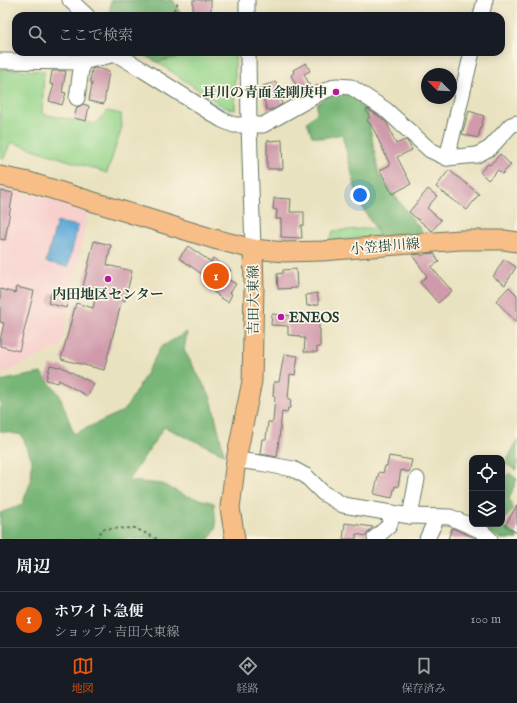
<!DOCTYPE html>
<html lang="ja">
<head>
<meta charset="utf-8">
<style>
  :root { --surface:#171b24; --page:#242831; --text:#f1f3f6; --muted:#9ea1a6; --line:#363941; --accent:#ea580c }
  body { margin:0; font-family:"IM FELL English","Noto Serif JP",serif; background:var(--page); color:var(--text) }
  .controls { position:absolute; right:12px; bottom:12px; display:grid; overflow:hidden; border-radius:8px; box-shadow:0 2px 10px #0003 }
  .controls button { width:36px; height:36px; display:grid; place-items:center; padding:0; border:0; border-bottom:1px solid var(--line); background:var(--surface); color:var(--text); font:20px sans-serif }
  .compass { position:absolute; left:421px; top:68px; width:36px; height:36px; border-radius:50%; background:var(--surface); box-shadow:0 2px 10px #0003; rotate:294deg }
  .you { position:absolute; left:360px; top:195px; width:14px; height:14px; margin:-10px; border:3px solid #fff; border-radius:50%; background:#1a73e8; box-shadow:0 0 0 6px #1a73e833 }
  .badge { display:grid; place-items:center; width:26px; height:26px; border-radius:50%; background:var(--accent); color:#fff; font-size:13px; font-weight:700 }
  .pin { position:absolute; translate:-50% -50%; border:2px solid #fff; box-shadow:0 1px 4px #0006 }
  .list { margin:0; padding:0; list-style:none }
  h2 { display:flex; justify-content:space-between; align-items:center; height:52px; margin:0; padding:0 16px; font-size:17px }
  h2 small { font-size:13px; font-weight:400; color:var(--muted) }
  .list li { display:grid; grid-template-columns:26px 1fr auto; gap:12px; align-items:center; box-sizing:border-box; height:56px; padding:0 16px; border-top:1px solid var(--line) }
  .list b { display:block; font-size:15px; white-space:nowrap }
  .list p { margin:0; font-size:13px; white-space:nowrap; color:var(--muted) }
  .list em { font-size:13px; font-style:normal; color:var(--muted) }
  .icon { flex:none; width:22px; height:22px; fill:none; stroke:currentColor; stroke-width:2; stroke-linecap:round; stroke-linejoin:round }
  .map { position:relative; flex:none; width:517px; height:539px; overflow:hidden }
  .search { position:absolute; background:var(--surface); box-shadow:0 2px 10px #0003; left:12px; right:12px; top:12px; height:44px; display:flex; align-items:center; gap:10px; box-sizing:border-box; padding:0 14px; border-radius:12px; color:var(--muted); font-size:15px }
  .sheet { height:108px; background:var(--surface) }
  nav { display:flex; justify-content:space-around; align-items:center; box-sizing:border-box; height:56px; border-top:1px solid var(--line); background:var(--surface); font-size:11px; color:var(--muted) }
  nav a { display:grid; justify-items:center; gap:2px }
  nav .on { color:var(--accent) }
  .map>svg:first-child { display:block }
  .built { fill:#f7d0cd }
  .green { fill:#95d58b; stroke:#5a8960 }
  .forest { fill:#78b677; stroke:#4c7a56 }
  .water { fill:#61abd9; stroke:#407486 }
  .lines { fill:none; stroke-linecap:round; stroke-linejoin:round }
  .stream { stroke:#61abd9; stroke-width:3.5 }
  .building { fill:#d09aab }
  .minor-casing { stroke:#667765; stroke-width:17 }
  .major-casing { stroke:#667765; stroke-width:21 }
  .path { stroke:#667765; stroke-width:2; stroke-dasharray:3 3; stroke-linecap:butt }
  .minor { stroke:#fff; stroke-width:15 }
  .major { stroke:#f7be87; stroke-width:19 }
  .poi-dot { fill:#b5179e; stroke:#fcf5e5; stroke-width:1.5 }
  .labels { text-anchor:middle; stroke-width:3.5; stroke-linejoin:round; paint-order:stroke }
  .poi-label { font-size:14px; font-weight:bold; fill:#1f3d34; stroke:#fcf5e5; text-anchor:end }
  .street-label { font-size:14px; fill:#1f3d34; stroke:#fcf5e5 }
</style>
</head>
<body>
<div class="map">
<svg width="517" height="539" viewBox="0 0 517 539">
  <rect width="100%" height="100%" fill="#fcf5e5"/>
  <filter id="ink" filterUnits="userSpaceOnUse"><feTurbulence type="fractalNoise" baseFrequency=".025" numOctaves="2"/><feDisplacementMap in="SourceGraphic" scale="8" xChannelSelector="R" yChannelSelector="G"/><feConvolveMatrix kernelMatrix="1 2 1 2 8 2 1 2 1" color-interpolation-filters="sRGB"/></filter>
  <filter id="wash" filterUnits="userSpaceOnUse"><feTurbulence type="fractalNoise" baseFrequency=".012" numOctaves="4" result="noise"/><feDisplacementMap in="SourceGraphic" scale="16" xChannelSelector="R" yChannelSelector="G"/><feGaussianBlur stdDeviation="0.9" result="paint"/><feColorMatrix in="noise" values="0 0 0 0 0 0 0 0 0 0 0 0 0 0 0 0 0 1.4 0 .05"/><feComposite in="paint" operator="in"/></filter>
  <g filter="url(#wash)">
    <rect width="100%" height="100%" fill="#e9e2c0"/>
    <polygon class="built" points="0,187 38,196 88,212 61,346 0,375"/>
    <g class="green">
      <polygon points="203,52 235,52 235,110 224,107 157,62"/>
      <polygon points="0,69 44,71 42,114 95,124 107,111 121,114 122,127 107,173 11,142 4,158 0,157"/>
      <polygon points="375,228 380,236 329,241 333,231"/>
    </g>
    <g class="forest">
      <polygon points="111,0 173,0 179,11 186,16 109,16"/>
      <polygon points="137,52 203,52 157,62"/>
      <polygon points="339,92 347,92 365,102 379,175 424,234 380,236 359,202 342,134 323,138 312,136 307,122 317,113 317,104 327,96"/>
      <polygon points="187,332 184,350 211,398 224,454 164,427 128,481 162,484 184,495 214,503 216,528 209,539 0,539 0,513 22,505 31,481 32,460 22,435 0,431 0,381 41,373 59,394 74,434 125,410 143,379 161,347"/>
      <polygon points="517,441 517,470 505,464"/>
      <polygon points="509,473 517,479 509,499 513,509 502,523 502,480"/>
      <polygon points="477,524 501,524 501,525 517,535 517,539 501,539"/>
    </g>
    <polygon class="water" points="57,222 78,226 68,267 46,262"/>
    <g class="lines">
      <polyline class="stream" points="197,95 224,112 232,115"/>
    </g>
    <g id="blocks">
      <g class="building">
        <rect x="193" y="0" width="18" height="16"/>
        <polygon points="306,63 310,71 304,74 311,88 300,94 291,75 294,73 293,70"/>
        <polygon points="95,68 109,71 104,104 89,101 92,83 90,82 92,69"/>
        <polygon points="52,71 66,71 62,92 66,93 62,105 49,101 54,85 50,84"/>
        <polygon points="276,82 282,104 274,109 267,110 260,87"/>
        <polygon points="83,104 89,106 86,121 74,118 77,107 80,106"/>
        <polygon points="368,109 380,117 387,123 396,144 405,140 408,142 412,150 397,157 411,184 392,194 380,170 390,165 374,130 367,120 370,117 366,110"/>
        <polygon points="469,111 484,116 478,138 462,134"/>
        <polygon points="282,140 283,169 267,169 267,141"/>
        <polygon points="500,154 511,165 502,174 498,170 488,180 480,172 488,164 490,165"/>
        <polygon points="449,170 479,194 467,210 436,187"/>
        <polygon points="428,189 437,196 427,208 441,220 432,231 409,212"/>
        <polygon points="0,190 13,193 5,240 0,239"/>
        <polygon points="274,198 291,199 290,212 304,212 304,225 301,225 302,238 281,237 281,219 276,219 277,210 273,209"/>
        <polygon points="94,241 111,245 107,265 132,271 125,301 122,300 104,370 61,359 76,303 93,308 97,290 83,287"/>
        <polygon points="188,246 211,262 213,258 231,270 226,278 236,284 230,293 232,294 228,302 218,296 218,295 204,285 207,281 204,279 206,277 179,258"/>
        <polygon points="434,253 439,262 431,267 452,291 438,303 420,282 427,276 412,255 420,254 422,256 425,254"/>
        <polygon points="504,259 516,267 505,285 493,277"/>
        <polygon points="296,269 297,288 278,289 277,274 283,273 283,270"/>
        <polygon points="16,287 34,291 19,351 0,346 0,340 4,323 0,322 0,289 15,293"/>
        <polygon points="509,287 517,295 517,323 496,301"/>
        <polygon points="51,293 68,297 66,308 48,303"/>
        <polygon points="317,293 319,304 307,306 306,295"/>
        <polygon points="272,314 311,318 310,322 319,322 319,329 320,329 320,347 317,347 317,352 304,352 305,338 300,338 300,336 288,335 288,326 271,325"/>
        <polygon points="284,354 298,356 295,375 290,374 288,399 291,399 290,408 288,408 287,413 282,412 277,457 260,454 262,439 266,439 268,422 273,422 275,396 273,396 274,382 279,382"/>
        <polygon points="50,365 59,367 60,366 94,384 87,396 59,380 58,383 46,380"/>
        <polygon points="389,456 412,460 409,472 401,470 398,487 395,486 392,498 374,494 379,472 383,473 385,466 387,466"/>
        <polygon points="517,505 517,533 505,526"/>
        <polygon points="345,523 373,527 369,531 366,536 356,534 356,539 343,539"/>
        <polygon points="452,528 475,538 477,539 448,539"/>
      </g>
    </g>
  </g>
  <g filter="url(#ink)">
    <use href="#blocks" fill-opacity="0" stroke="#667765" stroke-width="1"/>
    <g class="lines">
      <defs>
        <g id="minor">
          <polyline points="70,0 87,16"/>
          <polyline points="247,0 247,16"/>
          <polyline points="481,16 485,0"/>
          <polyline points="113,52 143,70 222,120 234,125 263,125 320,93 336,86 351,87 386,110 430,150 447,158 477,155 490,148 511,125 517,123"/>
          <polyline points="248,52 249,125 253,249"/>
          <polyline points="0,61 82,62 116,54"/>
          <polyline points="77,98 82,62"/>
          <polyline points="447,158 472,52"/>
          <polyline points="236,460 260,463 293,469 306,476 323,493 343,505 410,516 450,517 480,530 490,539"/>
          <polyline points="410,516 417,479"/>
          <polyline points="375,538 389,526 393,513"/>
          <polyline points="427,539 437,517"/>
        </g>
        <g id="major">
          <polyline points="0,176 29,182 214,239 253,249 285,252 322,251 460,240 504,240 517,242"/>
          <polyline points="235,539 230,508 236,460 252,381 254,287 253,249"/>
        </g>
      </defs>
      <use href="#minor" class="minor-casing"/>
      <use href="#major" class="major-casing"/>
      <g class="path">
        <polyline points="171,16 179,0"/>
        <polyline points="97,539 102,529 135,528 157,539"/>
      </g>
      <use href="#minor" class="minor"/>
      <use href="#major" class="major"/>
    </g>
  </g>
  <g class="poi-dot">
    <circle cx="336" cy="92" r="4"/>
    <circle cx="108" cy="279" r="4"/>
    <circle cx="281" cy="317" r="4"/>
  </g>
  <g class="labels">
    <g class="poi-label">
      <text x="328" y="97">耳川の青面金剛庚申</text>
      <text x="108" y="299" text-anchor="middle">内田地区センター</text>
      <text x="289" y="322" text-anchor="start">ENEOS</text>
    </g>
    <g class="street-label">
      <text transform="translate(385 246) rotate(-5)" y="5">小笠掛川線</text>
      <text transform="translate(253 300) rotate(-90)" y="5">吉田大東線</text>
    </g>
  </g>
</svg>
<div class="controls">
<button><svg class="icon" aria-label="locate" viewBox="0 0 24 24"><circle cx="12" cy="12" r="6"/><path d="M12 2v4M12 18v4M2 12h4M18 12h4"/></svg></button>
<button><svg class="icon" aria-label="layers" viewBox="0 0 24 24"><path d="M12 4l9 5-9 5-9-5zM3 14l9 5 9-5"/></svg></button>
</div>
<svg class="compass" viewBox="-18 -18 36 36"><path d="M0-13l5 13h-10z" fill="#e53935"/><path d="M0 13l5-13h-10z" fill="#9ea1a6"/></svg>
<div class="you"></div>
<div class="pin badge" style="left:216px;top:276px">1</div>
<div class="search"><svg class="icon" aria-label="search" viewBox="0 0 24 24"><circle cx="10" cy="10" r="6"/><path d="M15 15l6 6"/></svg>ここで検索</div>
</div>
<section class="sheet">
<h2>周辺<small></small></h2>
<ul class="list">
<li><span class="badge">1</span><div><b>ホワイト急便</b><p>ショップ · 吉田大東線</p></div><em>100 m</em></li>
</ul>
</section>
<nav>
<a class="on"><svg class="icon" aria-label="map" viewBox="0 0 24 24"><path d="M3 6l6-2 6 2 6-2v14l-6 2-6-2-6 2zM9 4v14M15 6v14"/></svg>地図</a>
<a><svg class="icon" aria-label="directions" viewBox="0 0 24 24"><path d="M12 3l9 9-9 9-9-9zM9 14v-3h6M13 9l2 2-2 2"/></svg>経路</a>
<a><svg class="icon" aria-label="saved" viewBox="0 0 24 24"><path d="M7 4h10v16l-5-4-5 4z"/></svg>保存済み</a>
</nav>
</body>
</html>
